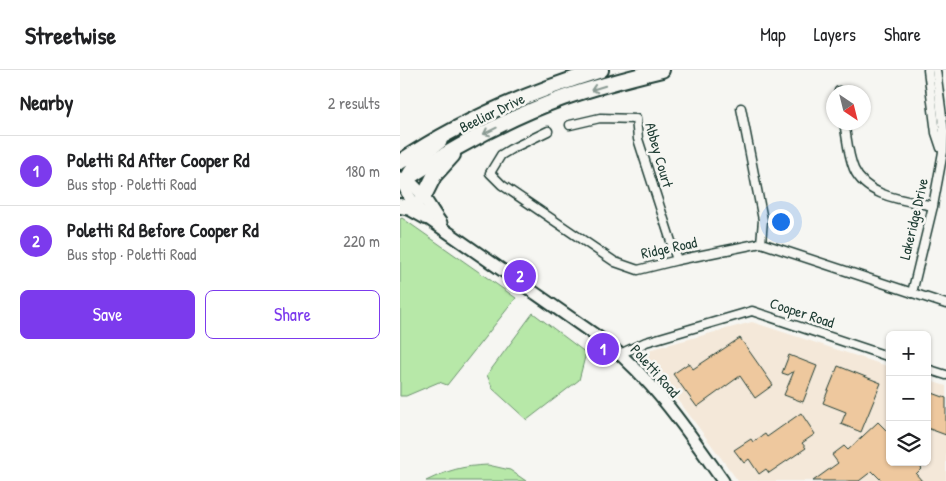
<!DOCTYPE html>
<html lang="en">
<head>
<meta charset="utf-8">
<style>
  :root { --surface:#fff; --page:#f6f6f6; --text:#202124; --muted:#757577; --line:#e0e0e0; --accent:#7c3aed }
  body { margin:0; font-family:"Patrick Hand",sans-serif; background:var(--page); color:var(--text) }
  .controls { position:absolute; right:15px; bottom:15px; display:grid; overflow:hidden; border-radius:8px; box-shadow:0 1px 4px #0004 }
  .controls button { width:45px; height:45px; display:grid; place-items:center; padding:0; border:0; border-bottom:1px solid var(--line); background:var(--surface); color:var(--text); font:25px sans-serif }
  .compass { position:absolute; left:426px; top:15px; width:45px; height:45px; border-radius:50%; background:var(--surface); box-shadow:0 1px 4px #0004; rotate:145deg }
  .you { position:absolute; left:380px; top:151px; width:18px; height:18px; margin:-12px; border:4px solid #fff; border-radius:50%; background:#1a73e8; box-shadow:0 0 0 8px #1a73e833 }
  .badge { display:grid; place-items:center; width:32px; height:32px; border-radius:50%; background:var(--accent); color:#fff; font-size:16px; font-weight:700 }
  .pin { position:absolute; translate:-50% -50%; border:2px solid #fff; box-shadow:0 1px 5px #0006 }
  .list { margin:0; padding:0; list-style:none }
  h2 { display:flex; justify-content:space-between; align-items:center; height:65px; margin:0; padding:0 20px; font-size:21px }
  h2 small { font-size:16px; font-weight:400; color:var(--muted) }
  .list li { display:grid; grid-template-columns:32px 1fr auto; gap:15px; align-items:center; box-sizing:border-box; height:70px; padding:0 20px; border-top:1px solid var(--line) }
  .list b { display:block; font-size:19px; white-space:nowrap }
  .list p { margin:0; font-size:16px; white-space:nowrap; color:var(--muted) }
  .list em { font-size:16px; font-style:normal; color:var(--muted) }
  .actions { display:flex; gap:10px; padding:15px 20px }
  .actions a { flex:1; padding:11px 0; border:1px solid var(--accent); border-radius:8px; text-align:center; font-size:18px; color:var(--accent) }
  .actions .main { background:var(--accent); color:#fff }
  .icon { flex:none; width:28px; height:28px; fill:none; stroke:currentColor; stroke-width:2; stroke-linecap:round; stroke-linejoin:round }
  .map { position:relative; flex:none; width:546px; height:411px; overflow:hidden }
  header { display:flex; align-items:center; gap:30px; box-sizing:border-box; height:70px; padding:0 25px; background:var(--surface); border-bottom:1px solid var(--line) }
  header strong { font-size:24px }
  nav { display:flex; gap:28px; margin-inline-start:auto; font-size:18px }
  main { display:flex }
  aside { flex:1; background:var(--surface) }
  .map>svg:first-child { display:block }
  .built { fill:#f4e8d9 }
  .green { fill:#b7e8a8; stroke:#6b926e }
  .building { fill:#eec89e; stroke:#1f3d34 }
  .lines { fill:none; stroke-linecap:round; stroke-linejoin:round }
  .street-casing { stroke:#1f3d34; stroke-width:11 }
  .secondary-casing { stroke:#1f3d34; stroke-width:15 }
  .highway-casing { stroke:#1f3d34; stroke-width:18 }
  .street { stroke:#f6f6f2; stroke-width:8 }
  .secondary { stroke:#f6f6f2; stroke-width:11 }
  .highway { stroke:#f6f6f2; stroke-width:14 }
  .oneway { stroke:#8a9a93 }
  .labels { text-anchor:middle; stroke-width:5; stroke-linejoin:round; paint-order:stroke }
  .street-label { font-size:15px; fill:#1f3d34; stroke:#f6f6f2 }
</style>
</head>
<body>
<header>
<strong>Streetwise</strong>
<nav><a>Map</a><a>Layers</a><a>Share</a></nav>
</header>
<main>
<aside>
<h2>Nearby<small>2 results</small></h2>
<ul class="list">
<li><span class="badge">1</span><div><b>Poletti Rd After Cooper Rd</b><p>Bus stop · Poletti Road</p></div><em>180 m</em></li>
<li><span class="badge">2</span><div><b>Poletti Rd Before Cooper Rd</b><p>Bus stop · Poletti Road</p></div><em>220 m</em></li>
</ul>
<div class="actions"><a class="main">Save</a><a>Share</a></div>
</aside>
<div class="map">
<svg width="546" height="411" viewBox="0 0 546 411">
  <rect width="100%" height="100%" fill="#f6f6f2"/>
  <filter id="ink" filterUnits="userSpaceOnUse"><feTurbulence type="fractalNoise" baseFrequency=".02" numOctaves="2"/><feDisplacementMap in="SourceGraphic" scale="10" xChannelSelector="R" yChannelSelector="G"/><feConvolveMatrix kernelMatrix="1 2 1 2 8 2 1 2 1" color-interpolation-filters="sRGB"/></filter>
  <g filter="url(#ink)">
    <polygon class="built" points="352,252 490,297 490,392 527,392 527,310 546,316 546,411 338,411 246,286 252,279"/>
    <g class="green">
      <polygon points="2,148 116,228 47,315 39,312 6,326 0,326 0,149"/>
      <polygon points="133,243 186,283 179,310 127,350 93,319 87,305"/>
      <path d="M88,395L110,400L126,411H26C49,400 62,396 88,395Z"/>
    </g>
    <g class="building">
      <polygon points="340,268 373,315 355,328 340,306 297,337 273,304 289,293 293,299"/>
      <polygon points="389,285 417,296 403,332 384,325 394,301 388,305 382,303"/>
      <polygon points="438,296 481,313 461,362 441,354 446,342 423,333"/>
      <polygon points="527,321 546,328 546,365 527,358"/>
      <polygon points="401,343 415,364 402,373 406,378 369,403 366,399 359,404 349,389 344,393 334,380 351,369 353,372 365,364 367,367"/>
      <polygon points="478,352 490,364 490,392 516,392 522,398 516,404 522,411 482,411 472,401 459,411 413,411 438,393 432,385 444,376 448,380"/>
    </g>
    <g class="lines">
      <defs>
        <g id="street">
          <polyline points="528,0 536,63 541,78"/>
          <polyline points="439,21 439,22"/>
          <polyline points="341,38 363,150 361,173"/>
          <path d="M444,52C447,68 448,85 454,99C467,128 506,130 533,136"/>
          <polyline points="170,55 200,48 236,49 238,69 277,190"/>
          <polyline points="148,61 111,79 101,85 90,103 102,115 215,192 238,200 278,190 361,173 546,234"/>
          <polyline points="512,223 533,136 543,82 544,62 536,0"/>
          <polyline points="220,284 246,272 352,241 490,287"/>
          <polyline points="527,299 546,305"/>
        </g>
        <g id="secondary">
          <path d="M41,72C30,80 1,102 5,118C8,128 19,139 26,147L208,274C254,311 289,363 323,411"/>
          <path d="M0,108C18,111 30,139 41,153"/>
        </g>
        <g id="highway">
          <path d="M0,92C62,50 130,22 201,0"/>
          <path d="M0,113C51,79 105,49 163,28C195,17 229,8 262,0"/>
          <polyline points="23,128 34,106 53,85"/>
          <polyline points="0,136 10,138 26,147"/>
        </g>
      </defs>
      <use href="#street" class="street-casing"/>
      <use href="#secondary" class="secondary-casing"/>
      <use href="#highway" class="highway-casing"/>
      <use href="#street" class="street"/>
      <use href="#secondary" class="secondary"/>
      <use href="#highway" class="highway"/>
    </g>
    <defs><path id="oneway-shaft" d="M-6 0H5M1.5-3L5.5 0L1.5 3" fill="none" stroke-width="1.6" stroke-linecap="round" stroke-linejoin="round" transform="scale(1.25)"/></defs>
    <g class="oneway">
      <use href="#oneway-shaft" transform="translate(198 18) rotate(163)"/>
      <use href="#oneway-shaft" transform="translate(90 61) rotate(154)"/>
    </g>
  </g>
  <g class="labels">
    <g class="street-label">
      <text transform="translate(92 43) rotate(-26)" y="5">Beeliar Drive</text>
      <text transform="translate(259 85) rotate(74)" y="5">Abbey Court</text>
      <text transform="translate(514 149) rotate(-77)" y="5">Lakeridge Drive</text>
      <text transform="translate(269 178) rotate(-12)" y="5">Ridge Road</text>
      <text transform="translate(402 243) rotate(18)" y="5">Cooper Road</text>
      <text transform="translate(255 301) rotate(48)" y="5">Poletti Road</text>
    </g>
  </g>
</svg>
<div class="controls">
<button>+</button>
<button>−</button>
<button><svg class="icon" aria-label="layers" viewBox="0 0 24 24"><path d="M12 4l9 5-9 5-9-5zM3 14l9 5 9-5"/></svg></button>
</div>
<svg class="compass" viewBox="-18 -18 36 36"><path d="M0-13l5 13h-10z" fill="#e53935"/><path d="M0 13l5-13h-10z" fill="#757577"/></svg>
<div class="you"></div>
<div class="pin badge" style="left:203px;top:279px">1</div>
<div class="pin badge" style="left:120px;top:206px">2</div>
</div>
</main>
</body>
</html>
